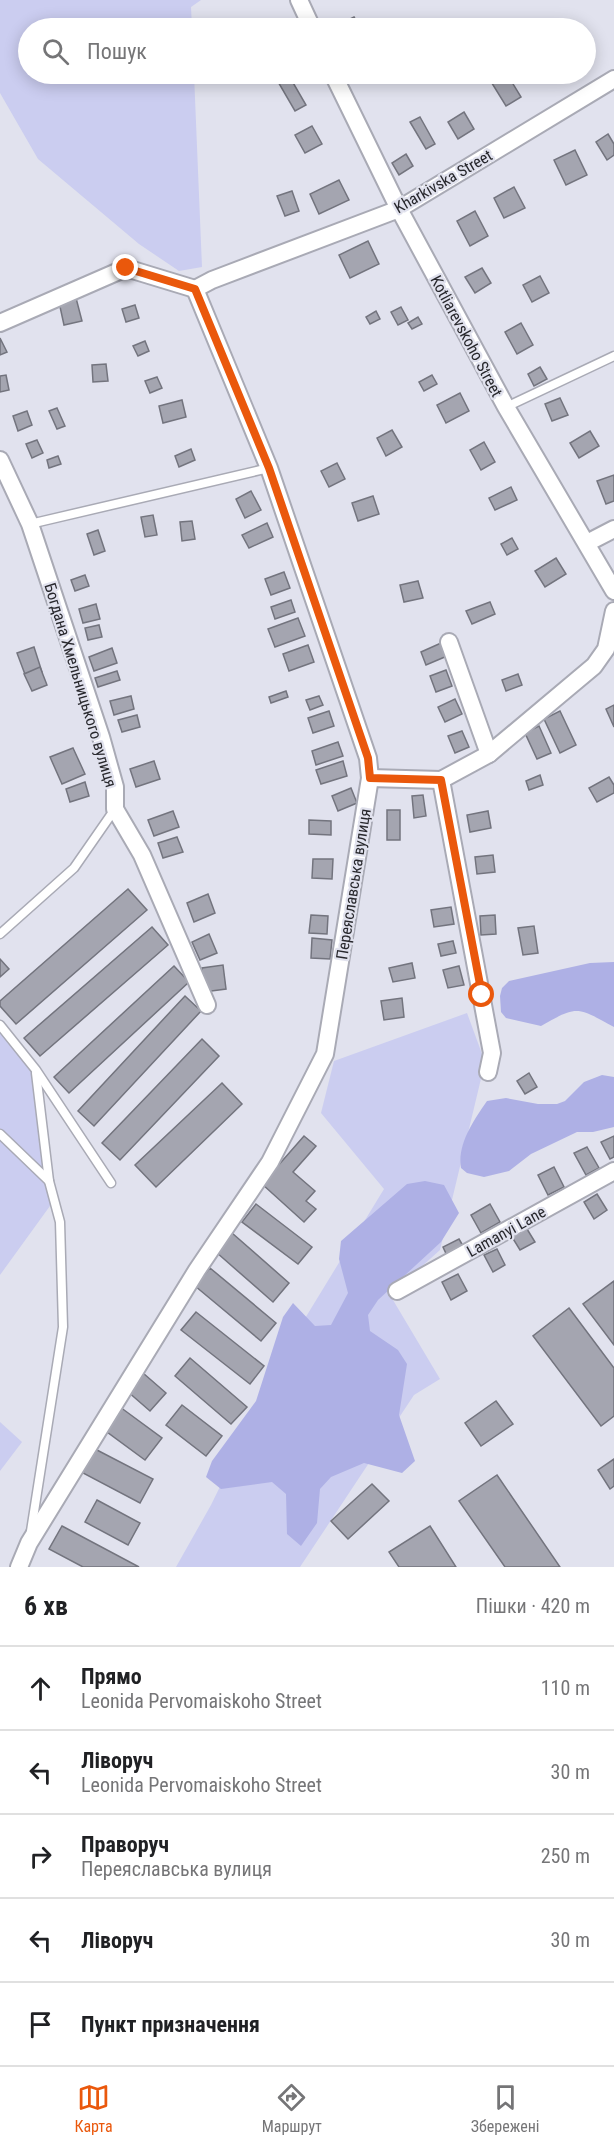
<!DOCTYPE html>
<html lang="uk">
<head>
<meta charset="utf-8">
<style>
  :root { --surface:#fff; --page:#f2f2f2; --text:#202124; --muted:#757577; --line:#e0e0e0; --accent:#ea580c }
  body { margin:0; font-family:"Roboto Condensed",sans-serif; background:var(--page); color:var(--text) }
  .stop { position:absolute; width:18px; height:18px; margin:-14px; border:4px solid #ea580c; border-radius:50%; background:#fff }
  .stop.end { background:#ea580c; border-color:#fff; box-shadow:0 2px 6px #0008 }
  .list { margin:0; padding:0; list-style:none }
  h2 { display:flex; justify-content:space-between; align-items:center; height:78px; margin:0; padding:0 24px; font-size:26px }
  h2 small { font-size:20px; font-weight:400; color:var(--muted) }
  .list li { display:grid; grid-template-columns:39px 1fr auto; gap:18px; align-items:center; box-sizing:border-box; height:84px; padding:0 24px; border-top:2px solid var(--line) }
  .list b { display:block; font-size:22px; white-space:nowrap }
  .list p { margin:0; font-size:20px; white-space:nowrap; color:var(--muted) }
  .list em { font-size:20px; font-style:normal; color:var(--muted) }
  .icon { flex:none; width:33px; height:33px; fill:none; stroke:currentColor; stroke-width:2; stroke-linecap:round; stroke-linejoin:round }
  .map { position:relative; flex:none; width:614px; height:1567px; overflow:hidden }
  .search { position:absolute; background:var(--surface); box-shadow:0 3px 15px #0003; left:18px; right:18px; top:18px; height:66px; display:flex; align-items:center; gap:15px; box-sizing:border-box; padding:0 21px; border-radius:33px; color:var(--muted); font-size:22px }
  .sheet { height:498px; background:var(--surface) }
  nav { display:flex; justify-content:space-around; align-items:center; box-sizing:border-box; height:84px; border-top:2px solid var(--line); background:var(--surface); font-size:16px; color:var(--muted) }
  nav a { display:grid; justify-items:center; gap:3px }
  nav .on { color:var(--accent) }
  .map>svg:first-child { display:block }
  .green { fill:#cbcdf0 }
  .forest { fill:#aeb0e5 }
  .building { fill:#a4a5b0; stroke:#73747e; stroke-width:1.5 }
  .lines { fill:none; stroke-linecap:round; stroke-linejoin:round }
  .service-casing { stroke:#a9aab5; stroke-width:11 }
  .minor-casing { stroke:#a9aab5; stroke-width:20 }
  .service { stroke:#fff; stroke-width:8 }
  .minor { stroke:#fff; stroke-width:16 }
  .route { stroke:#ea580c; stroke-width:8 }
  .labels { text-anchor:middle; stroke-width:4.5; stroke-linejoin:round; paint-order:stroke }
  .street-label { font-size:16px; fill:#28282d; stroke:#e1e2ee }
</style>
</head>
<body>
<div class="map">
<svg width="614" height="1567" viewBox="0 0 614 1567">
  <rect width="100%" height="100%" fill="#e1e2ee"/>
  <g class="green">
    <polygon points="0,0 201,0 191,7 192,28 28,28 28,74 194,74 202,267 179,271 139,244 38,159 0,93"/>
    <polygon points="467,1013 485,1062 440,1250 390,1295 440,1379 414,1395 300,1567 176,1567 211,1505 293,1338 384,1189 321,1113 334,1061"/>
    <polygon points="0,1025 36,1070 55,1199 0,1275"/>
    <polygon points="0,1422 22,1442 0,1471"/>
  </g>
  <g class="forest">
    <path d="M614,962V1027C577,1007 578,1005 541,1026L506,1018L501,1012L500,996L502,988L509,981L590,963Z"/>
    <path d="M602,1075L614,1077V1127L593,1132H577L531,1154L509,1171L484,1177L467,1173L461,1168C457,1144 474,1120 487,1101L506,1098L538,1104H557L565,1101L584,1082Z"/>
    <polygon points="425,1181 444,1185 459,1213 441,1242 378,1300 368,1315 370,1331 398,1350 407,1364 399,1415 415,1461 402,1473 364,1463 331,1477 320,1489 317,1523 301,1546 287,1534 286,1494 272,1482 221,1489 206,1477 212,1461 256,1401 283,1317 293,1303 315,1326 331,1325 348,1293 339,1259 341,1241 407,1184"/>
  </g>
  <g class="building">
    <polygon points="354,17 360,27 337,28 336,26"/>
    <polygon points="288,74 306,105 295,111 277,80"/>
    <polygon points="502,74 507,74 521,97 506,106 490,80"/>
    <polygon points="464,112 474,129 458,139 448,122"/>
    <polygon points="420,117 435,144 426,149 410,122"/>
    <polygon points="312,126 322,144 305,153 295,135"/>
    <polygon points="608,134 614,144 614,155 607,160 596,142"/>
    <polygon points="575,150 587,175 566,185 554,160"/>
    <polygon points="406,154 413,166 399,175 392,163"/>
    <polygon points="339,180 349,200 319,214 310,194"/>
    <polygon points="514,187 525,208 504,218 494,198"/>
    <polygon points="292,191 299,211 285,216 277,196"/>
    <polygon points="475,211 488,236 470,246 457,221"/>
    <polygon points="368,241 379,264 350,278 339,255"/>
    <polygon points="482,268 491,283 475,293 465,277"/>
    <polygon points="540,276 549,293 532,302 523,285"/>
    <polygon points="76,298 82,321 64,325 59,302"/>
    <polygon points="135,305 139,318 126,322 122,309"/>
    <polygon points="401,307 408,320 398,325 391,312"/>
    <polygon points="376,311 380,319 370,324 366,317"/>
    <polygon points="418,317 422,324 412,329 408,323"/>
    <polygon points="521,323 533,345 517,354 505,332"/>
    <polygon points="0,338 7,352 0,355"/>
    <polygon points="145,341 149,351 138,356 133,346"/>
    <polygon points="106,364 108,381 93,382 92,365"/>
    <polygon points="540,367 547,379 534,386 528,374"/>
    <polygon points="6,375 9,390 0,392 0,376"/>
    <polygon points="432,375 437,384 424,391 419,382"/>
    <polygon points="157,377 162,388 150,393 145,381"/>
    <polygon points="460,393 469,411 446,423 437,405"/>
    <polygon points="560,398 568,415 552,421 545,404"/>
    <polygon points="182,400 186,417 163,423 159,406"/>
    <polygon points="57,408 65,426 57,429 49,411"/>
    <polygon points="27,411 32,425 18,431 13,416"/>
    <polygon points="392,430 402,447 386,456 377,438"/>
    <polygon points="590,431 599,446 579,458 570,443"/>
    <polygon points="37,440 43,453 32,458 26,444"/>
    <polygon points="484,442 495,462 481,470 470,450"/>
    <polygon points="191,449 195,460 179,467 175,456"/>
    <polygon points="58,456 61,464 49,468 47,460"/>
    <polygon points="337,463 345,479 329,487 321,471"/>
    <polygon points="614,475 614,501 606,504 597,481"/>
    <polygon points="511,487 517,500 495,510 489,498"/>
    <polygon points="251,491 261,510 245,518 236,499"/>
    <polygon points="373,496 379,514 358,521 352,503"/>
    <polygon points="153,515 157,535 145,537 141,517"/>
    <polygon points="192,521 195,539 182,541 180,522"/>
    <polygon points="267,523 273,537 249,548 242,535"/>
    <polygon points="98,530 105,551 94,555 87,534"/>
    <polygon points="512,538 518,549 507,555 501,544"/>
    <polygon points="556,558 566,574 545,587 535,571"/>
    <polygon points="284,572 290,588 271,595 265,579"/>
    <polygon points="85,575 89,586 75,591 71,580"/>
    <polygon points="418,581 423,598 404,602 400,585"/>
    <polygon points="291,600 295,612 275,619 271,607"/>
    <polygon points="490,602 495,614 472,624 466,611"/>
    <polygon points="96,604 100,619 83,623 79,609"/>
    <polygon points="298,618 305,636 275,647 268,629"/>
    <polygon points="99,625 102,637 88,640 85,628"/>
    <polygon points="441,643 447,656 426,665 421,652"/>
    <polygon points="308,645 314,662 289,671 283,654"/>
    <polygon points="34,647 42,672 26,677 17,653"/>
    <polygon points="112,648 117,663 94,671 89,657"/>
    <polygon points="40,667 47,685 32,691 24,674"/>
    <polygon points="446,670 452,686 436,692 430,676"/>
    <polygon points="117,671 120,680 98,687 95,678"/>
    <polygon points="518,674 522,685 506,691 502,680"/>
    <polygon points="286,691 288,697 271,703 269,697"/>
    <polygon points="131,696 134,709 114,715 110,701"/>
    <polygon points="319,696 323,705 310,710 306,700"/>
    <polygon points="455,699 462,714 445,722 438,707"/>
    <polygon points="614,705 614,727 606,709"/>
    <polygon points="329,711 334,726 313,733 308,718"/>
    <polygon points="560,711 576,745 560,753 544,719"/>
    <polygon points="137,715 140,727 122,732 118,720"/>
    <polygon points="539,726 551,753 537,759 525,733"/>
    <polygon points="462,731 469,747 455,753 448,736"/>
    <polygon points="338,742 343,756 316,765 312,751"/>
    <polygon points="73,748 85,774 62,784 50,757"/>
    <polygon points="154,761 160,779 136,787 130,769"/>
    <polygon points="343,761 347,776 321,784 316,770"/>
    <polygon points="540,775 543,785 529,790 526,781"/>
    <polygon points="609,777 614,785 614,793 597,802 589,788"/>
    <polygon points="85,782 89,796 70,802 66,789"/>
    <polygon points="351,788 357,803 338,811 332,796"/>
    <polygon points="423,795 426,816 414,818 412,796"/>
    <rect x="387" y="810" width="13" height="30"/>
    <polygon points="173,811 179,827 154,836 148,820"/>
    <polygon points="488,811 491,828 470,832 467,815"/>
    <polygon points="309,820 331,821 331,835 309,834"/>
    <polygon points="177,837 183,852 163,858 158,843"/>
    <polygon points="493,855 495,872 477,874 475,857"/>
    <polygon points="313,859 333,859 332,879 312,878"/>
    <polygon points="128,889 147,910 16,1024 0,1006 0,1001"/>
    <polygon points="208,894 215,913 194,922 187,903"/>
    <polygon points="451,907 454,924 434,927 431,910"/>
    <polygon points="311,915 328,916 327,934 309,933"/>
    <polygon points="495,915 496,934 481,935 480,916"/>
    <polygon points="534,926 538,953 523,955 518,928"/>
    <polygon points="152,927 168,945 40,1056 24,1038"/>
    <polygon points="209,934 217,953 200,960 192,942"/>
    <polygon points="312,938 332,940 330,959 311,958"/>
    <polygon points="453,941 456,953 441,956 438,944"/>
    <polygon points="0,959 9,969 0,977"/>
    <polygon points="412,963 415,978 393,982 389,968"/>
    <polygon points="223,965 226,989 204,992 202,968"/>
    <polygon points="174,966 189,982 69,1093 54,1077"/>
    <polygon points="459,966 464,985 448,988 443,970"/>
    <polygon points="185,996 201,1011 94,1126 78,1111"/>
    <polygon points="402,998 404,1017 384,1020 381,1001"/>
    <polygon points="202,1039 219,1056 120,1160 102,1143"/>
    <polygon points="529,1073 537,1087 525,1094 517,1081"/>
    <polygon points="222,1083 242,1104 156,1187 135,1165"/>
    <polygon points="304,1136 316,1146 293,1172 315,1191 306,1201 316,1209 304,1222 262,1184"/>
    <polygon points="614,1136 614,1157 610,1159 601,1142"/>
    <polygon points="587,1147 599,1168 586,1175 574,1153"/>
    <polygon points="554,1167 564,1187 548,1195 538,1175"/>
    <polygon points="597,1194 607,1210 594,1219 584,1202"/>
    <polygon points="256,1204 312,1247 298,1264 242,1222"/>
    <polygon points="490,1204 500,1222 481,1233 471,1215"/>
    <polygon points="527,1229 535,1242 520,1250 512,1237"/>
    <polygon points="232,1233 289,1283 273,1302 216,1252"/>
    <polygon points="459,1239 466,1251 449,1260 443,1247"/>
    <polygon points="497,1249 505,1265 493,1272 484,1255"/>
    <polygon points="210,1268 276,1323 261,1341 195,1286"/>
    <polygon points="458,1274 467,1291 451,1300 442,1282"/>
    <polygon points="614,1281 614,1345 583,1304"/>
    <polygon points="569,1308 614,1368 614,1416 601,1426 533,1336"/>
    <polygon points="196,1312 264,1366 250,1384 181,1330"/>
    <polygon points="190,1358 247,1407 231,1424 175,1376"/>
    <polygon points="143,1373 166,1393 150,1411 127,1391"/>
    <polygon points="496,1401 513,1424 481,1446 465,1423"/>
    <polygon points="182,1405 222,1436 206,1456 166,1425"/>
    <polygon points="120,1407 162,1438 145,1460 103,1429"/>
    <polygon points="95,1449 153,1479 140,1503 83,1473"/>
    <polygon points="614,1459 614,1486 610,1489 598,1470"/>
    <polygon points="497,1475 560,1567 505,1567 459,1501"/>
    <polygon points="372,1484 389,1501 348,1539 331,1521"/>
    <polygon points="97,1500 140,1523 128,1545 85,1522"/>
    <polygon points="62,1526 139,1567 83,1567 49,1549"/>
    <polygon points="430,1526 456,1567 399,1567 389,1552"/>
  </g>
  <g class="lines">
    <defs>
      <g id="service">
        <polyline points="506,407 614,356"/>
        <polyline points="30,524 269,468"/>
        <polyline points="0,934 74,868 115,809"/>
        <polyline points="0,1025 36,1070 111,1183"/>
        <polyline points="36,1073 49,1181"/>
        <polyline points="0,1134 49,1181 60,1222 63,1327 31,1531"/>
      </g>
      <g id="minor">
        <polyline points="299,0 312,28"/>
        <polyline points="333,74 399,209 506,407 614,591"/>
        <polyline points="195,289 212,280 399,209 614,79"/>
        <polyline points="0,323 126,268 195,289"/>
        <polyline points="0,460 30,524 101,737 115,787 115,809 142,855 207,1005"/>
        <polyline points="587,543 614,529"/>
        <polyline points="449,642 489,754"/>
        <polyline points="370,778 441,780 489,754 594,666 606,649 614,611"/>
        <polyline points="441,780 492,1053 488,1072"/>
        <polyline points="397,1291 614,1171"/>
        <polyline points="19,1567 29,1543 197,1270 270,1162 325,1054 370,778 368,758 269,468 195,289"/>
      </g>
    </defs>
    <use href="#service" class="service-casing"/>
    <use href="#minor" class="minor-casing"/>
    <use href="#service" class="service"/>
    <use href="#minor" class="minor"/>
  </g>
  <g class="lines">
    <polyline class="route" points="126,268 195,289 269,468 368,758 370,778 441,780 482,995"/>
  </g>
  <g class="labels">
    <g class="street-label">
      <text transform="translate(443 181) rotate(-30)" y="6">Kharkivska Street</text>
      <text transform="translate(467 336) rotate(62)" y="6">Kotliarevskoho Street</text>
      <text transform="translate(81 685) rotate(73)" y="6">Богдана Хмельницького вулиця</text>
      <text transform="translate(353 884) rotate(-81)" y="6">Переяславська вулиця</text>
      <text transform="translate(506 1231) rotate(-29)" y="6">Lamanyi Lane</text>
    </g>
  </g>
</svg>
<div class="stop" style="left:482px;top:995px"></div>
<div class="stop end" style="left:126px;top:268px"></div>
<div class="search"><svg class="icon" aria-label="search" viewBox="0 0 24 24"><circle cx="10" cy="10" r="6"/><path d="M15 15l6 6"/></svg>Пошук</div>
</div>
<section class="sheet">
<h2>6 хв<small>Пішки · 420 m</small></h2>
<ul class="list">
<li><svg class="icon" aria-label="ahead" viewBox="0 0 24 24"><path d="M12 20V5M6 11l6-6 6 6"/></svg><div><b>Прямо</b><p>Leonida Pervomaiskoho Street</p></div><em>110 m</em></li>
<li><svg class="icon" aria-label="left" viewBox="0 0 24 24"><path d="M17 20v-9H6M10 6l-5 5 5 5"/></svg><div><b>Ліворуч</b><p>Leonida Pervomaiskoho Street</p></div><em>30 m</em></li>
<li><svg class="icon" aria-label="right" viewBox="0 0 24 24"><path d="M7 20v-9h11M14 6l5 5-5 5"/></svg><div><b>Праворуч</b><p>Переяславська вулиця</p></div><em>250 m</em></li>
<li><svg class="icon" aria-label="left" viewBox="0 0 24 24"><path d="M17 20v-9H6M10 6l-5 5 5 5"/></svg><div><b>Ліворуч</b></div><em>30 m</em></li>
<li><svg class="icon" aria-label="arrive" viewBox="0 0 24 24"><path d="M6 21V4h12l-3 4 3 4H6"/></svg><div><b>Пункт призначення</b></div></li>
</ul>
</section>
<nav>
<a class="on"><svg class="icon" aria-label="map" viewBox="0 0 24 24"><path d="M3 6l6-2 6 2 6-2v14l-6 2-6-2-6 2zM9 4v14M15 6v14"/></svg>Карта</a>
<a><svg class="icon" aria-label="directions" viewBox="0 0 24 24"><path d="M12 3l9 9-9 9-9-9zM9 14v-3h6M13 9l2 2-2 2"/></svg>Маршрут</a>
<a><svg class="icon" aria-label="saved" viewBox="0 0 24 24"><path d="M7 4h10v16l-5-4-5 4z"/></svg>Збережені</a>
</nav>
</body>
</html>
